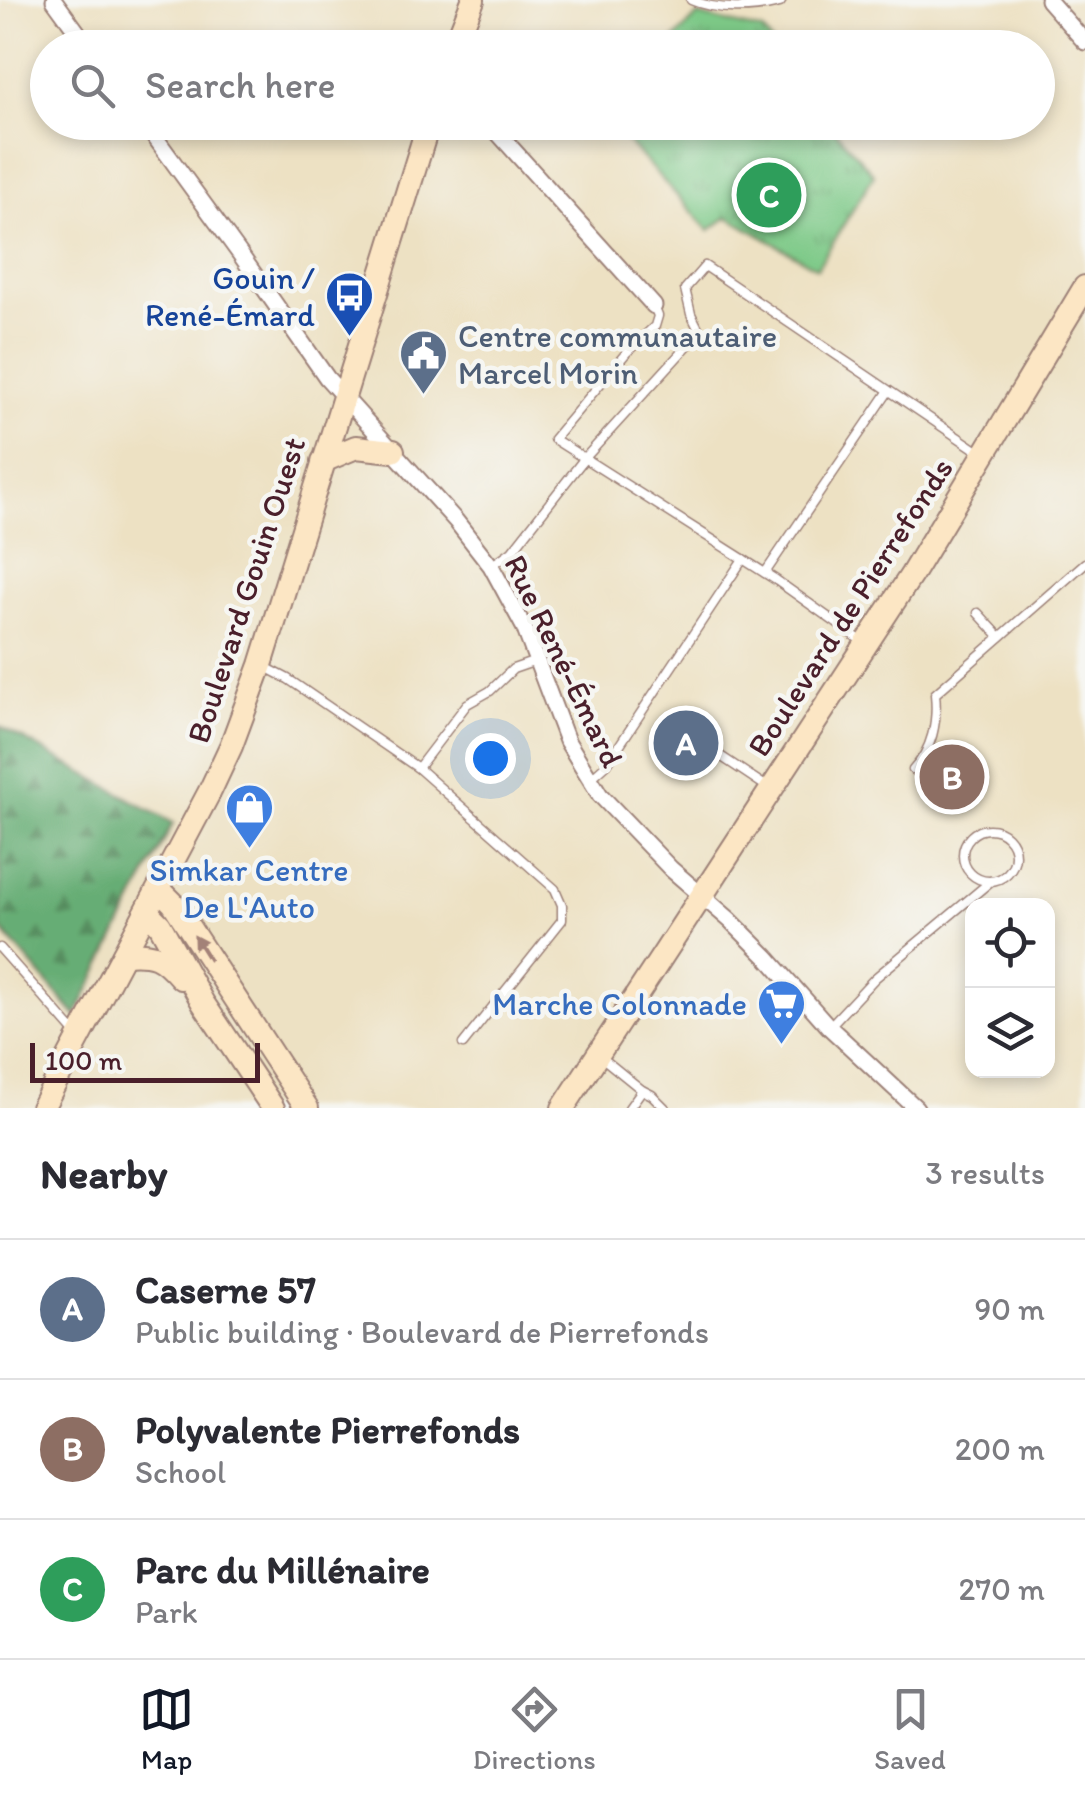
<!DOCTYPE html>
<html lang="en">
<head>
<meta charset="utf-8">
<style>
  :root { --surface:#fff; --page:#f2f2f3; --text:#2b2b33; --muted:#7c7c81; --line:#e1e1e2; --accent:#111827 }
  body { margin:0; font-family:Itim,sans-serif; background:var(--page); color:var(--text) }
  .controls { position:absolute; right:30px; bottom:30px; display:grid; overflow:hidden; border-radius:20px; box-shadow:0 5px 15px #0003 }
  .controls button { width:90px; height:90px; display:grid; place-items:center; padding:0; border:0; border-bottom:2px solid var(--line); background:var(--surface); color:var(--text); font:50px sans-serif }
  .scale { position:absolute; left:30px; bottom:25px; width:230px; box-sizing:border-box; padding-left:10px; border:5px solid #4a1f2b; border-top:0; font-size:28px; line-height:35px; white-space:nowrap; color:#4a1f2b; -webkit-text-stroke:8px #f6f6f2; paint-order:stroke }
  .you { position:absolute; left:490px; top:758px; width:35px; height:35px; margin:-25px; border:8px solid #fff; border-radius:50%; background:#1a73e8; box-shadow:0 0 0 15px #1a73e833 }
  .badge { display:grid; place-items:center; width:65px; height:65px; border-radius:50%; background:var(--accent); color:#fff; font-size:32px; font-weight:700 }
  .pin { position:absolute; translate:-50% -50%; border:5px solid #fff; box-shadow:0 2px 10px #0006 }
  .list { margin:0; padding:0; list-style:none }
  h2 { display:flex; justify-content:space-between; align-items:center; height:130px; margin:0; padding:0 40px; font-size:42px }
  h2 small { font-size:32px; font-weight:400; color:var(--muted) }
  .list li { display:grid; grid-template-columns:65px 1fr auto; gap:30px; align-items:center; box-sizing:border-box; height:140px; padding:0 40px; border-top:2px solid var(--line) }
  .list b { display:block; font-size:38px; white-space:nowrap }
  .list p { margin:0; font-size:32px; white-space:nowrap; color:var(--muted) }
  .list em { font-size:32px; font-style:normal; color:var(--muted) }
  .icon { flex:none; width:55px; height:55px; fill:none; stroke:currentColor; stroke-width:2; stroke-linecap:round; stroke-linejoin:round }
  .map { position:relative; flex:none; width:1085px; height:1108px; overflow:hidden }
  .search { position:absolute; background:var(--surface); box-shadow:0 5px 15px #0003; left:30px; right:30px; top:30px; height:110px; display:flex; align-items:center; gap:25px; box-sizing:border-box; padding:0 35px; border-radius:55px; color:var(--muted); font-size:38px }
  .sheet { height:550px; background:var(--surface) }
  nav { display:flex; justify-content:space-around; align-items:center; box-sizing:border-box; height:140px; border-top:2px solid var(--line); background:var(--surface); font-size:28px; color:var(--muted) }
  nav a { display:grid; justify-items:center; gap:5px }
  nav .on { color:var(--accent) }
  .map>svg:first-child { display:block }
  .grass { fill:url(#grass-tufts); stroke:#647459; stroke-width:2.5 }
  .forest { fill:url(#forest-firs); stroke:#586650; stroke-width:2.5 }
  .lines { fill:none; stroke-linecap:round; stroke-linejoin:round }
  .lane-casing { stroke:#9c8077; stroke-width:11 }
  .street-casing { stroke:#9c8077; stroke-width:19 }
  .secondary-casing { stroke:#9c8077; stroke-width:26 }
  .lane { stroke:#fff; stroke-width:8 }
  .street { stroke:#fff; stroke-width:15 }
  .secondary { stroke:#fce6c4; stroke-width:22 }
  .oneway { fill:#a38278 }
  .labels { text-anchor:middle; stroke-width:9; stroke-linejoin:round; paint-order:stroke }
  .transit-label { font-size:32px; fill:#164399; stroke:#f6f6f2; text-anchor:end }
  .service-label { font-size:32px; fill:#4e5e75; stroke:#f6f6f2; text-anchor:start }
  .street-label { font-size:32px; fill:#4a1f2b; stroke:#f6f6f2 }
  .shop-label { font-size:32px; fill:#366cbe; stroke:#f6f6f2 }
</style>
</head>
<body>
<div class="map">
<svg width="1085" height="1108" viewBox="0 0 1085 1108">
  <defs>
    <pattern id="grass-tufts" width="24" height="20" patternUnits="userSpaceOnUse" patternTransform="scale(2.5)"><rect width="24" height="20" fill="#7dc987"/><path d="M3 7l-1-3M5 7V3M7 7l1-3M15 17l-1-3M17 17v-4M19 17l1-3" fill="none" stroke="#6eac75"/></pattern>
    <pattern id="forest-firs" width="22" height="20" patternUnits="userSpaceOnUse" patternTransform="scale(2.5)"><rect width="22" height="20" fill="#66ad74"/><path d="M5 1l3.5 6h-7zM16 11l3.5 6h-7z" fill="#568c5f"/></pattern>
  </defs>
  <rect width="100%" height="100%" fill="#f6f6f2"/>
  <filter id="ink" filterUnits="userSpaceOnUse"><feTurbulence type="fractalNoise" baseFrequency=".01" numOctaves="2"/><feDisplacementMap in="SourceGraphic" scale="20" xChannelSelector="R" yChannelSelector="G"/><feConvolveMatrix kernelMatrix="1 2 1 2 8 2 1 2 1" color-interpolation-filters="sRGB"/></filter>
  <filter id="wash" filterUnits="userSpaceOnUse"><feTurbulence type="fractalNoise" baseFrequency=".0048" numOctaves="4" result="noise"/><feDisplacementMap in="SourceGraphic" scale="40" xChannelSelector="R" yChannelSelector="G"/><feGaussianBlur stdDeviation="2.25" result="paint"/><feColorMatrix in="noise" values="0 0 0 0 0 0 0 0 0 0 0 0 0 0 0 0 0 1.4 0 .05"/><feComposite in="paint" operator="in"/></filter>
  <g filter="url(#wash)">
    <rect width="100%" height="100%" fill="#ede1c3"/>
    <g class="grass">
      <polygon points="698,15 763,31 775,47 667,47"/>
      <polygon points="610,123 828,123 874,175 817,268 728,217 709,230"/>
    </g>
    <polygon class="forest" points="0,726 173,823 76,1016 0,928"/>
  </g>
  <g filter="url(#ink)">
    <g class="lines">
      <defs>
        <g id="lane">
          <path d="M691,0C716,11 754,10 780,3L782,0"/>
          <polyline points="654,306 658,316 655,326 627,352 554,439 776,580 863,642"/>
          <polyline points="491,566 512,551 584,459 700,332 691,314 685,289 705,266 981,453"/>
          <polyline points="765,573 888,392"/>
          <polyline points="978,613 1000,637"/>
          <polyline points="265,667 288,679 418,768 555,889 562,905 562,920 463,1044"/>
          <polyline points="713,751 767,787"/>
          <polyline points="418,768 467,704 490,691 513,669 536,661"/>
          <path d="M913,770C932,750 938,722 935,694L1085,563"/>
          <polyline points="589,780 607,764 743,559"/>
          <circle cx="989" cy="855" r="26"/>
          <polyline points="0,948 76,1034"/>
          <polyline points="829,1027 875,978 991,881"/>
          <polyline points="600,1056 642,1090 629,1108"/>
          <polyline points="642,1090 652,1095 665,1108"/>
        </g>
        <g id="street">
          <polyline points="54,0 89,48"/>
          <polyline points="1048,0 1085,42"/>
          <polyline points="144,122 240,254 327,378 456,521 491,566 524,627 567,741 600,795 671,869 730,920 767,957 829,1027 916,1108"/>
          <polyline points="488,122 654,306"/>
        </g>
        <g id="secondary">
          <polyline points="454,48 473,0"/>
          <polyline points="323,461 356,447 393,451"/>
          <polyline points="159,889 173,903 307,1108"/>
          <polyline points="147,912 160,925 203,1003 273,1108"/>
          <path d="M124,954C154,952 161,955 181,978"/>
          <polyline points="42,1108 210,791 231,746 261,665 429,122"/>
          <polyline points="563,1108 912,574 1085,287"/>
        </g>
      </defs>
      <use href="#lane" class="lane-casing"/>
      <use href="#street" class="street-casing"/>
      <use href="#secondary" class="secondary-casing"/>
      <use href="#lane" class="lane"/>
      <use href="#street" class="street"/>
      <use href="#secondary" class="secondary"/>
    </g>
    <defs><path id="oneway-solid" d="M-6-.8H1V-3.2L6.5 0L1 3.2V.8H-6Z" transform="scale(2.5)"/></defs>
    <use class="oneway" href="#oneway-solid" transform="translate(202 948) rotate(-122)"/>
  </g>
  <defs>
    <symbol id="bus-pin" viewBox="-11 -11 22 30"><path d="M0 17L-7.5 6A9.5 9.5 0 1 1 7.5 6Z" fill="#1a4fb4" stroke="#f6f6f2"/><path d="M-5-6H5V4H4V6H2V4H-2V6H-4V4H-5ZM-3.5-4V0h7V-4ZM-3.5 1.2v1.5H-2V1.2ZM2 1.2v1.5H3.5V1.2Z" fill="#fff"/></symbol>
    <symbol id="civic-pin" viewBox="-11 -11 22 30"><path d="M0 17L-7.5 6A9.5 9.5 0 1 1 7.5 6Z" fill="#5c6f8a" stroke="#f6f6f2"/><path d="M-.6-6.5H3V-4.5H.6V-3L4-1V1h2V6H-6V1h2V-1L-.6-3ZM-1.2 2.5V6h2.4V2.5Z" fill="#fff"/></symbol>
    <symbol id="shop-pin" viewBox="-11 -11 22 30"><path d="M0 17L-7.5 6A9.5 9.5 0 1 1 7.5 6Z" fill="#3f7fe0" stroke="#f6f6f2"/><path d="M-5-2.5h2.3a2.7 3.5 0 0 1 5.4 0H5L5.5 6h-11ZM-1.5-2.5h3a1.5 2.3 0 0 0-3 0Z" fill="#fff"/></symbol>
    <symbol id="supermarket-pin" viewBox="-11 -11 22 30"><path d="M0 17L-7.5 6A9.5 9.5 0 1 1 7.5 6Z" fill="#3f7fe0" stroke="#f6f6f2"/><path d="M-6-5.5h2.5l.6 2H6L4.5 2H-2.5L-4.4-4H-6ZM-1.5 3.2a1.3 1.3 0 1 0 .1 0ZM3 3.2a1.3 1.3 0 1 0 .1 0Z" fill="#fff"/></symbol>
  </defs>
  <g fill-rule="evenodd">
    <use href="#bus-pin" x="322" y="268" width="55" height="75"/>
    <use href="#civic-pin" x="396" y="326" width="55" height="75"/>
    <use href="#shop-pin" x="222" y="780" width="55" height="75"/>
    <use href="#supermarket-pin" x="754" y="976" width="55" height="75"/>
  </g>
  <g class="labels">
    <g class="transit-label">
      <text x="315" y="289">Gouin /<tspan x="315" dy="37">René-Émard</tspan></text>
    </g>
    <g class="service-label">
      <text x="458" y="347">Centre communautaire<tspan x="458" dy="37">Marcel Morin</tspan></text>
    </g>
    <g class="street-label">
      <text transform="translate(246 590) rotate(-72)" y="11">Boulevard Gouin Ouest</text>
      <text transform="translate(850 607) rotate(-57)" y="11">Boulevard de Pierrefonds</text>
      <text transform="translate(564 661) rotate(64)" y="11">Rue René-Émard</text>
    </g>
    <g class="shop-label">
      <text x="249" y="881">Simkar Centre<tspan x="249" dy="37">De L'Auto</tspan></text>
      <text x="747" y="1015" text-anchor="end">Marche Colonnade</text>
    </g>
  </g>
</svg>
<div class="controls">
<button><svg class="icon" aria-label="locate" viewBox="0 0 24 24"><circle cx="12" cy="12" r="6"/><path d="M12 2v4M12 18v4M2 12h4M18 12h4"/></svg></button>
<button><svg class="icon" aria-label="layers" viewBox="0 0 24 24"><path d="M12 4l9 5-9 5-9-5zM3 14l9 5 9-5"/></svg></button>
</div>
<div class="scale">100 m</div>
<div class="you"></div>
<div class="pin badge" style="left:686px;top:743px;background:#5c6f8a">A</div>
<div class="pin badge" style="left:952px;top:777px;background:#8d6e63">B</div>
<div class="pin badge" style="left:769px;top:195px;background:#2e9e5b">C</div>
<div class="search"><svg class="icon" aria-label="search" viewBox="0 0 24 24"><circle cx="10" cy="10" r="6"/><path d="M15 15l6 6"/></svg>Search here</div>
</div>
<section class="sheet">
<h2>Nearby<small>3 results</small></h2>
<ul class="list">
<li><span class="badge" style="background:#5c6f8a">A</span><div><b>Caserne 57</b><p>Public building · Boulevard de Pierrefonds</p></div><em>90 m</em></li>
<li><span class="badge" style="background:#8d6e63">B</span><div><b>Polyvalente Pierrefonds</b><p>School</p></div><em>200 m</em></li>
<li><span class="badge" style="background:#2e9e5b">C</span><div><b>Parc du Millénaire</b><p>Park</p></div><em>270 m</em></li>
</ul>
</section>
<nav>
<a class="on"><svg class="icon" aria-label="map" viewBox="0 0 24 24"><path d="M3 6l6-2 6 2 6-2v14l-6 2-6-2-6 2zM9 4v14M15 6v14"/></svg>Map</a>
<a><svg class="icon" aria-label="directions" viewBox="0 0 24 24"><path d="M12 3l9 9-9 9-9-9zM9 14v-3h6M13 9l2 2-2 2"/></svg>Directions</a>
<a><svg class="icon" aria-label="saved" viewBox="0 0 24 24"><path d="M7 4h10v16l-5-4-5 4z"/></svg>Saved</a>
</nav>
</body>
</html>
